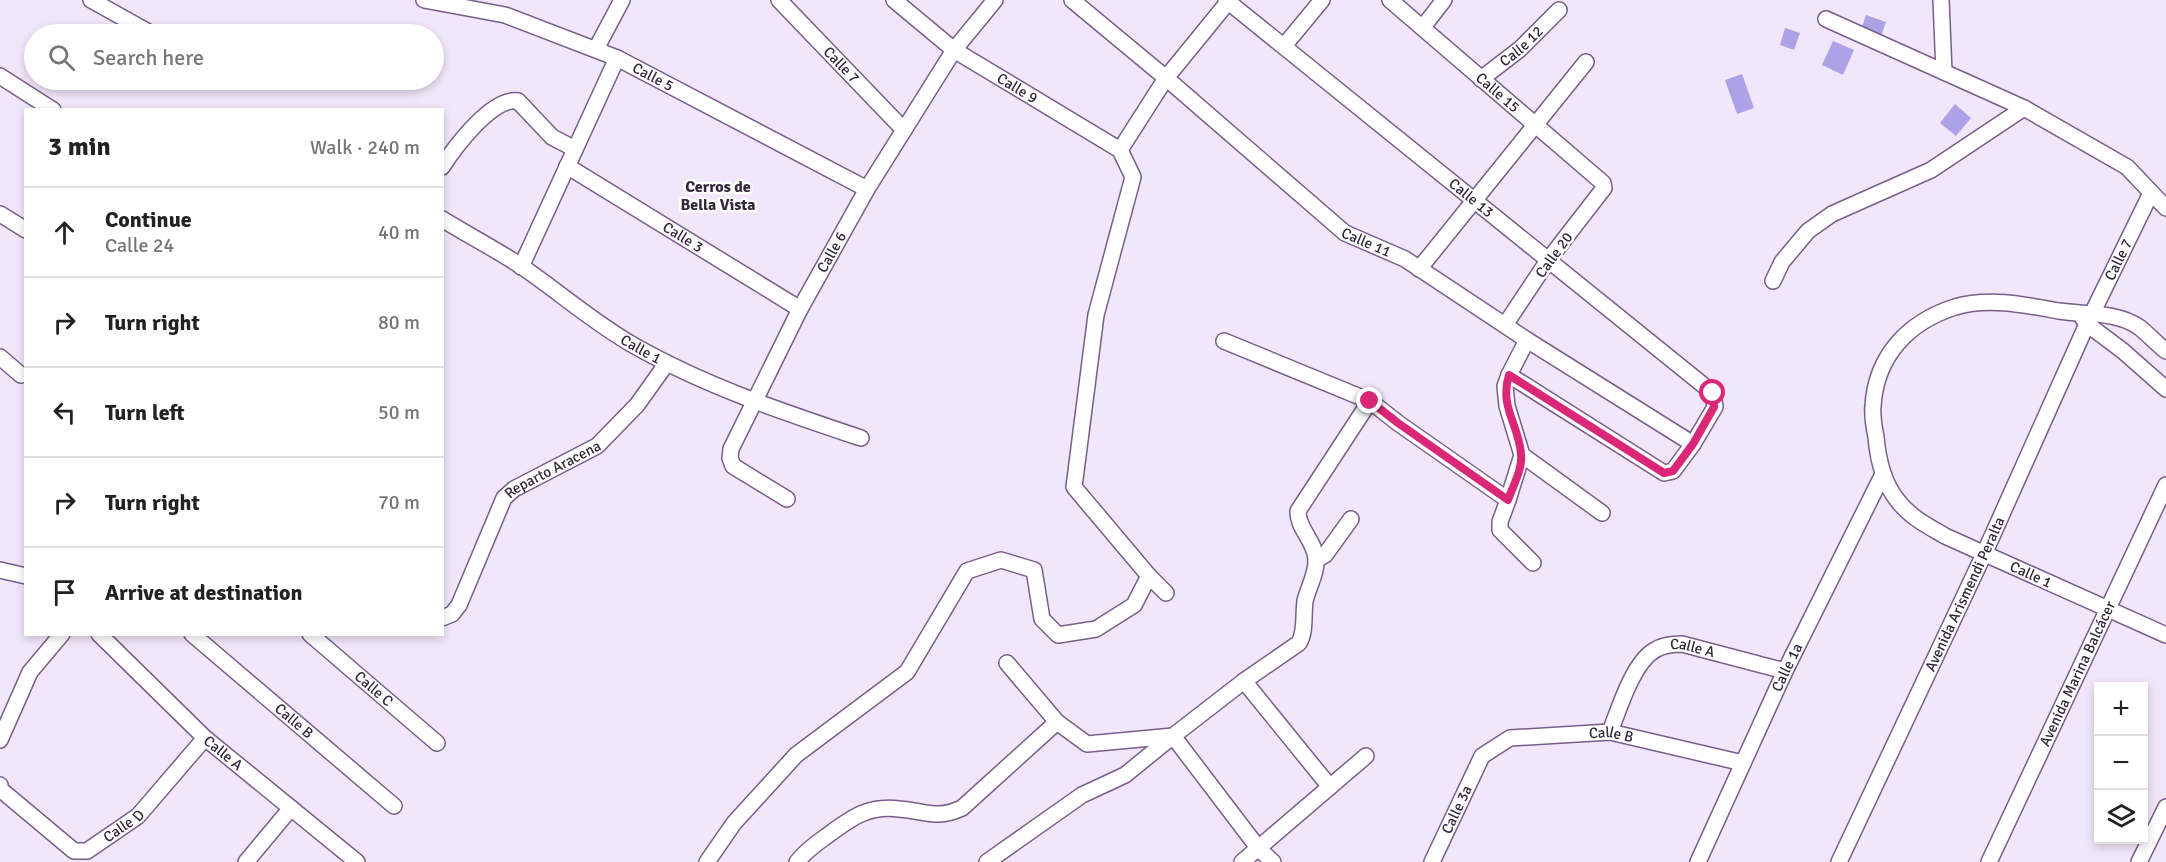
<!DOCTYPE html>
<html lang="en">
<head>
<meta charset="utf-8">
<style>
  :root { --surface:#fff; --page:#f2f2f2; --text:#222; --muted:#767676; --line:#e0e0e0 }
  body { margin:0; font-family:Signika,sans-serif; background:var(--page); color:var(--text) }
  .controls { position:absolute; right:18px; bottom:18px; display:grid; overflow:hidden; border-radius:0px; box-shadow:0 3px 9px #0003 }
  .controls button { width:54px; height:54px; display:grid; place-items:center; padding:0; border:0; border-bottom:2px solid var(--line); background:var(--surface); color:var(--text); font:30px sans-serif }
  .stop { position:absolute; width:18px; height:18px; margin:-14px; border:4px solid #db2777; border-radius:50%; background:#fff }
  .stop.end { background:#db2777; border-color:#fff; box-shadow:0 2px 6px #0008 }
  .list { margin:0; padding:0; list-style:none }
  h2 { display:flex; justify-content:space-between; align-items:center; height:78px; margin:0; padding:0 24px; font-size:26px }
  h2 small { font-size:20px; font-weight:400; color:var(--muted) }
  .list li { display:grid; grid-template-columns:39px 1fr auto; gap:18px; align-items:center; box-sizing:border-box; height:90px; padding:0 24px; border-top:2px solid var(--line) }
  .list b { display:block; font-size:22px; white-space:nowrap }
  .list p { margin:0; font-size:20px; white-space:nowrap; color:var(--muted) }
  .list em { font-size:20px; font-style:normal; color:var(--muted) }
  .icon { flex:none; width:33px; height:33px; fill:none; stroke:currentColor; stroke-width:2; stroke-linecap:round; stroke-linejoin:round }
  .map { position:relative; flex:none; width:2166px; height:862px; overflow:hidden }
  .search { position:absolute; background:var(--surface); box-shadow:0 3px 9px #0003; left:24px; top:24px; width:420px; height:66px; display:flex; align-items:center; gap:15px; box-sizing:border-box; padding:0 21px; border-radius:33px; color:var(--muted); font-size:22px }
  .panel { position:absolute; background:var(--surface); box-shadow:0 3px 9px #0003; left:24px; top:108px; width:420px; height:528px; border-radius:0px }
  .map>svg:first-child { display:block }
  .building { fill:#ada2e5 }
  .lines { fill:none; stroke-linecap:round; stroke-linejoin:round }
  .minor-casing { stroke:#785e8a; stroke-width:18 }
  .minor { stroke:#fff; stroke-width:15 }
  .route { stroke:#db2777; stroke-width:8 }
  .labels { text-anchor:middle; stroke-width:5; stroke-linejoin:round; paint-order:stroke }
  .street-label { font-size:15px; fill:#33283b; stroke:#fff }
  .neighbourhood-label { font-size:16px; font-weight:bold; fill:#33283b; stroke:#fff }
</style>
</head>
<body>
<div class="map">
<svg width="2166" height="862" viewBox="0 0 2166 862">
  <rect width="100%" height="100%" fill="#f2e6fa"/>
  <g class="building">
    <polygon points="1866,15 1886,22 1880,39 1860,33"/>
    <polygon points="1785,28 1800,33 1794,50 1780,45"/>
    <polygon points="1833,41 1854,50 1843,75 1822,65"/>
    <polygon points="1742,74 1754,108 1737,114 1725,80"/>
    <polygon points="1955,104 1971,118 1956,136 1940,123"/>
  </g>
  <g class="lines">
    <defs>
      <g id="minor">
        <polyline points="91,0 152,34"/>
        <path id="s1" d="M424,0L505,15L617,58L867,189"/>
        <path id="s2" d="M779,0L904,130"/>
        <path id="s3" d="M894,0L954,50L1120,150L1133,177L1096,315L1074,487L1149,576L1166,593"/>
        <path id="s4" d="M1072,0L1166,78L1345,233L1405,259L1527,340L1693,444"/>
        <path id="s5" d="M1226,0L1713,393L1715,407L1693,444L1673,471L1664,473L1509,375"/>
        <path id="s6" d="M1390,0L1603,183L1604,188L1549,259L1505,325"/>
        <polyline points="1941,0 1944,72"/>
        <polyline points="1826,19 2024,108 2127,167 2166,208"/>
        <polyline points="1423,27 1444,0"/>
        <polyline points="1284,46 1322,0"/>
        <polyline points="596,49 622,0"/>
        <polyline points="0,76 53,110"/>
        <path id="s7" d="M1481,79L1520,49L1559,10"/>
        <polyline points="1120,150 1166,78 1228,2"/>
        <path id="s8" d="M567,166L800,309"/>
        <path d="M442,167C455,147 492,97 518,101L552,137L575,149"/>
        <polyline points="0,214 26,230"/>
        <path id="s9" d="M442,219C468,235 495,249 521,266C559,292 593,322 633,345C705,386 783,412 861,438"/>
        <polyline points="521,267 617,58"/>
        <polyline points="1419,269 1586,62"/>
        <polyline points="1773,281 1782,262 1808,231 1832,214 1931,170 2024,108"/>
        <polyline points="2082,317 2087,324 2123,351 2166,389"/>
        <polyline points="1224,341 1370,401 1398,423 1508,500 1522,455 1507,406 1505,386 1509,375 1527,340"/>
        <path id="s10" d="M2166,351C2157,344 2148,334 2139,327C2115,311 2085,315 2059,311C2026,305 1989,297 1955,307C1908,322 1876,356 1873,406C1872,416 1874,427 1876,437C1878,460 1883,483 1898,501C1910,517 1928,526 1945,536L2166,635"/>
        <polyline points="0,357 21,375"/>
        <polyline points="1522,455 1602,513"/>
        <path id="s11" d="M787,499L733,466L730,458L731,449L800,309L867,189L954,50L995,0"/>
        <polyline points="1508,500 1500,522 1500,530 1533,563"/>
        <polyline points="1316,560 1325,555 1351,519"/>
        <polyline points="0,570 26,576"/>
        <path id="s12" d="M442,618L452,614L459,605L504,498L514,489L597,446L637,405L667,363"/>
        <path id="s13" d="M99,634L205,738L357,862"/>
        <path id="s14" d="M192,634L394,806"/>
        <path id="s15" d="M310,634L437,743"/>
        <path d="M1007,663L1057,722L1087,744L1173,736L1244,681L1299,643C1306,631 1303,615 1305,601C1308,588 1317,573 1316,559C1315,541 1297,528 1298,511L1370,401"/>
        <polyline points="1244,681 1330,787"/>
        <path id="s16" d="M1610,732C1619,709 1633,662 1655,650C1663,645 1672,644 1682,644L1785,671"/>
        <polyline points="0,740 30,672 62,634"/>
        <path id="s17" d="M0,785V789L74,851H87L138,816L205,738"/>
        <polyline points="246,862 291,808"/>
        <polyline points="707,862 734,823 796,755 907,672 967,571 1001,560 1034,570 1042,619 1058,635 1096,629 1134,605 1149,576"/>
        <path d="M797,862C805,852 814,845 824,838C850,819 866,805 899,809C926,811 936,820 962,808L1057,722"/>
        <polyline points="987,862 1082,795 1125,775 1173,736 1259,849 1273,862"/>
        <polyline points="1242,862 1366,756"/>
        <path id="s18" d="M1432,862L1482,756L1510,738L1610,732L1743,763"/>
        <path id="s19" d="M1698,862L1785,671L1883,474"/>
        <path id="s20" d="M1839,862L1985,552L2087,324L2151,193"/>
        <path id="s21" d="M1989,862L2166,485"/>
        <polyline points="2139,862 2166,807"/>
      </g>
    </defs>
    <use href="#minor" class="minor-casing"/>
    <use href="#minor" class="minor"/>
  </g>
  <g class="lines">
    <path class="route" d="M1370,401L1398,423L1508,500C1513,486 1523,468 1521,454C1519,425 1499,407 1509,375L1664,473L1673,471L1693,444L1714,407L1713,393"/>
  </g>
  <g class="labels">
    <g class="street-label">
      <text dy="5" stroke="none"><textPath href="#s7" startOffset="52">Calle 12</textPath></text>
      <text dy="5" stroke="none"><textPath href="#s2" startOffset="90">Calle 7</textPath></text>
      <text dy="5" stroke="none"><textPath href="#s1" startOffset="243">Calle 5</textPath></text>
      <text dy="5" stroke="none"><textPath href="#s3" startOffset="152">Calle 9</textPath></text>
      <text dy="5" stroke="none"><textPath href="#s6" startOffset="142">Calle 15</textPath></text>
      <text dy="5" stroke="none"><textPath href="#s5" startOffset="315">Calle 13</textPath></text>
      <text dy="5" stroke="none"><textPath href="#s8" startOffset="136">Calle 3</textPath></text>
      <text dy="5" stroke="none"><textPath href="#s4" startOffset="382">Calle 11</textPath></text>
      <text dy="5" stroke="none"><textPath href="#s11" startOffset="302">Calle 6</textPath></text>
      <text transform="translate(1554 255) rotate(-54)" y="5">Calle 20</text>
      <text dy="5" stroke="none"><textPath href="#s20" startOffset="664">Calle 7</textPath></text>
      <text dy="5" stroke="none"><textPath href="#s9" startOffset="238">Calle 1</textPath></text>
      <text dy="5" stroke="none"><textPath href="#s12" startOffset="195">Reparto Aracena</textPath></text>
      <text dy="5" stroke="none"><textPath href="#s10" startOffset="614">Calle 1</textPath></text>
      <text dy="5" stroke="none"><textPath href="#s20" startOffset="296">Avenida Arismendi Peralta</textPath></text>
      <text dy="5" stroke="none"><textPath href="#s16" startOffset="134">Calle A</textPath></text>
      <text dy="5" stroke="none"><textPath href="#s19" startOffset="214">Calle 1a</textPath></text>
      <text dy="5" stroke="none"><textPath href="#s21" startOffset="208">Avenida Marina Balcácer</textPath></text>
      <text dy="5" stroke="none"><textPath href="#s15" startOffset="84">Calle C</textPath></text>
      <text dy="5" stroke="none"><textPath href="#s14" startOffset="134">Calle B</textPath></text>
      <text dy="5" stroke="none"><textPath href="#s18" startOffset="252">Calle B</textPath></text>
      <text dy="5" stroke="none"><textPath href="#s13" startOffset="172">Calle A</textPath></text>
      <text dy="5" stroke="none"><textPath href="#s18" startOffset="58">Calle 3a</textPath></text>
      <text dy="5" stroke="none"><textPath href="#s17" startOffset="158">Calle D</textPath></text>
    </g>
    <g class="neighbourhood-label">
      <text x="718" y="192">Cerros de<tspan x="718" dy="18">Bella Vista</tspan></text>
    </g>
  </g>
</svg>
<div class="controls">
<button>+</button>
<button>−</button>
<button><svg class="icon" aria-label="layers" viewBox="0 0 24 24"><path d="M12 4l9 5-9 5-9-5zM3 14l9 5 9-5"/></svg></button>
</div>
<div class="stop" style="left:1713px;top:393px"></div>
<div class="stop end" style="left:1370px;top:401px"></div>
<div class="search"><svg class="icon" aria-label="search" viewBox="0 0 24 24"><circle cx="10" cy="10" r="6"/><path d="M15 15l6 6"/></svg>Search here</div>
<section class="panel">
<h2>3 min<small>Walk · 240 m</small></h2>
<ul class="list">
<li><svg class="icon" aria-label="ahead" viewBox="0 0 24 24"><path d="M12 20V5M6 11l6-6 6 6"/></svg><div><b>Continue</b><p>Calle 24</p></div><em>40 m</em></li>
<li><svg class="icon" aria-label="right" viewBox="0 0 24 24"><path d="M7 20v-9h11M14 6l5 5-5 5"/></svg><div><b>Turn right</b></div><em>80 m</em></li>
<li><svg class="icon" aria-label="left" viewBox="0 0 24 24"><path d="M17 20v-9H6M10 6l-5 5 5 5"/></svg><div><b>Turn left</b></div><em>50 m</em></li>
<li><svg class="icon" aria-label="right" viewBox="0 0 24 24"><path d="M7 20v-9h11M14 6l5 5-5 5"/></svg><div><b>Turn right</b></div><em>70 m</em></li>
<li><svg class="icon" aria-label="arrive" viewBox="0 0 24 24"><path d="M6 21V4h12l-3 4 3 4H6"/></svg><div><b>Arrive at destination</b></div></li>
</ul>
</section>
</div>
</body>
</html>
